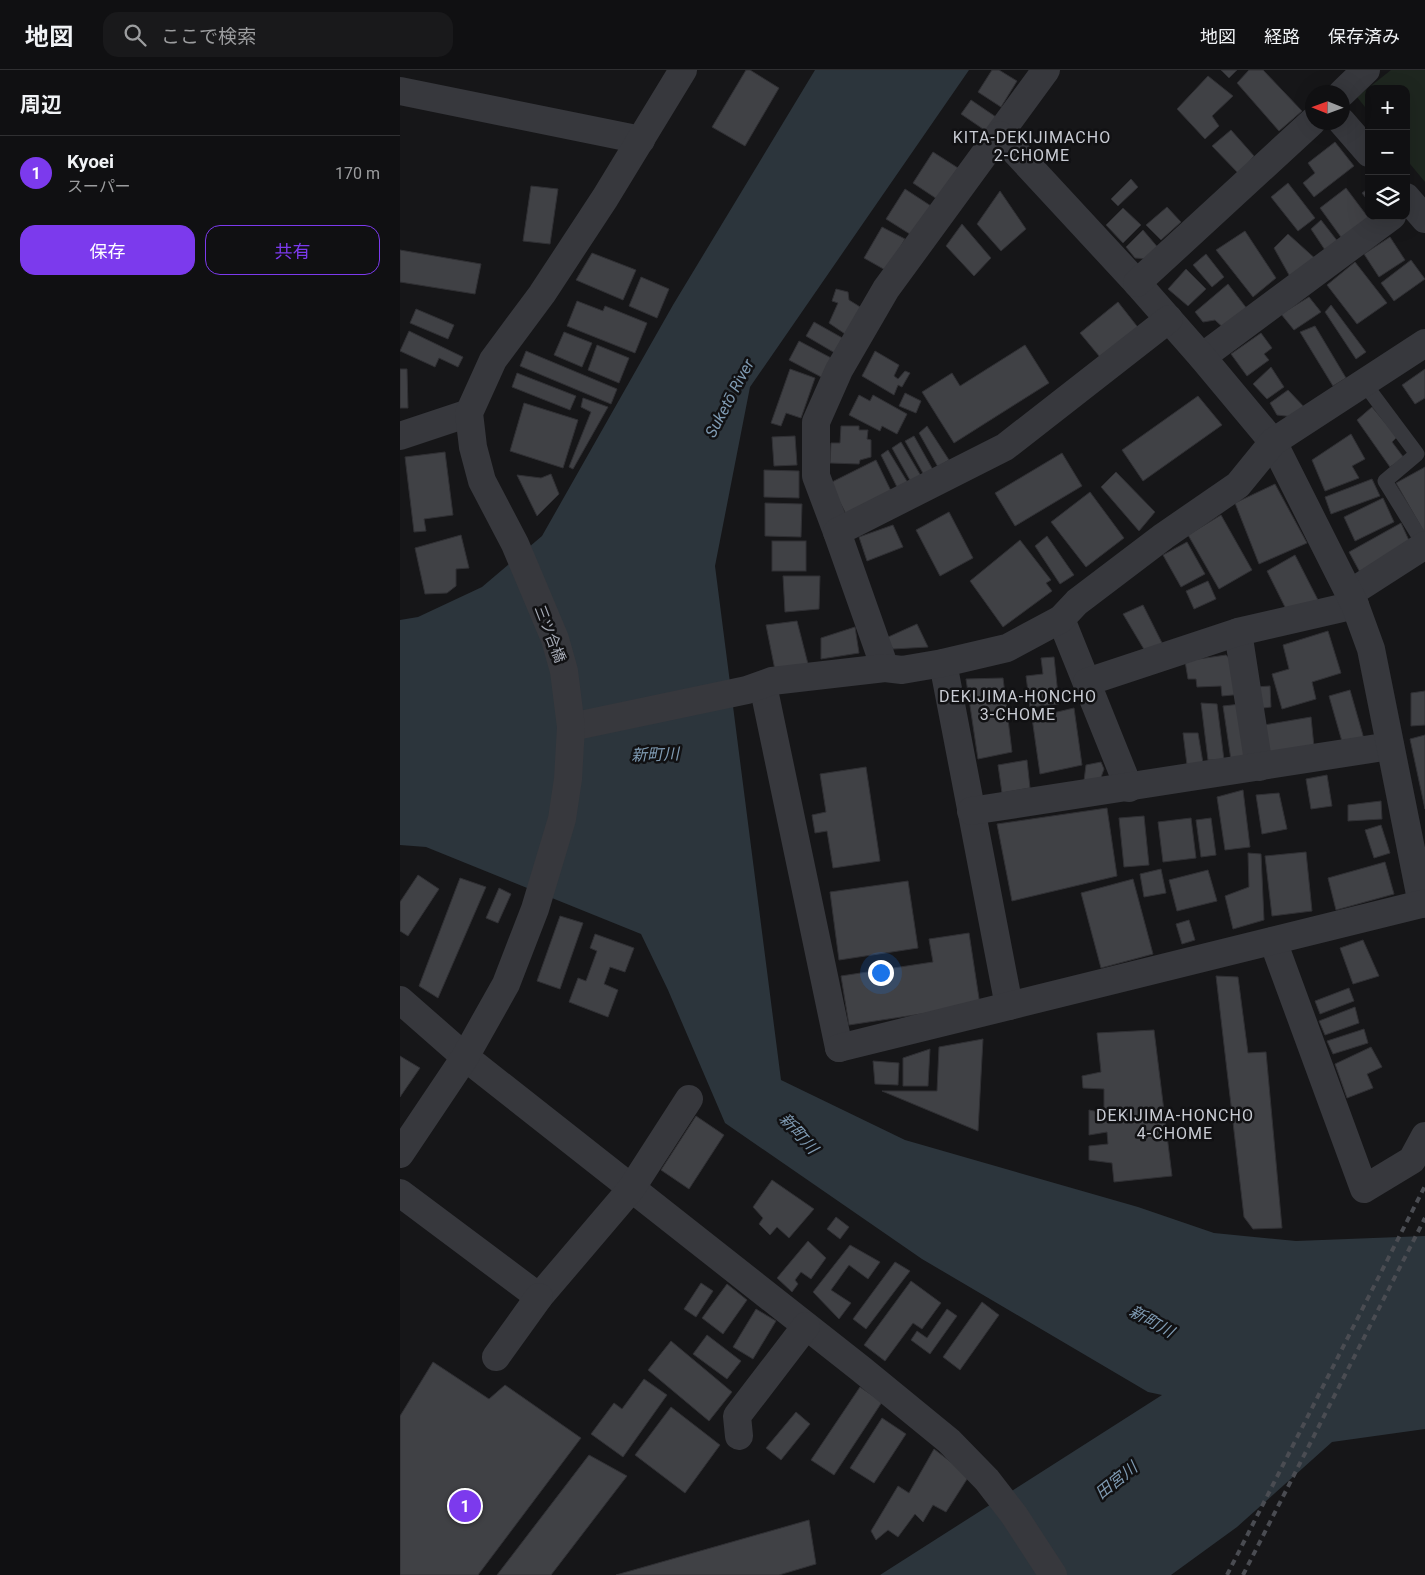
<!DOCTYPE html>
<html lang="ja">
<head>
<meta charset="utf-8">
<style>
  :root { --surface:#101012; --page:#19191b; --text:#f1f3f6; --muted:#9c9d9f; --line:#303032; --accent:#7c3aed }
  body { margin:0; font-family:Roboto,"Noto Sans JP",sans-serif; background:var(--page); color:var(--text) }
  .controls { position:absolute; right:15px; top:15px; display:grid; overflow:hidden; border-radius:10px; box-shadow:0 5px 20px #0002 }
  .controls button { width:45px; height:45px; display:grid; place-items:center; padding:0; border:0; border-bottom:1px solid var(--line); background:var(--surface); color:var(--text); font:25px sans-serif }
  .compass { position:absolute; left:905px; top:15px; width:45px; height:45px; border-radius:50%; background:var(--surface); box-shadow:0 5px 20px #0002; rotate:271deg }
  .you { position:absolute; left:480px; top:902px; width:18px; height:18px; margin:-12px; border:4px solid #fff; border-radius:50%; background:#1a73e8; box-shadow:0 0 0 8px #1a73e833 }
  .badge { display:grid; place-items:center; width:32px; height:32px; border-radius:50%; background:var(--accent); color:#fff; font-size:16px; font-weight:700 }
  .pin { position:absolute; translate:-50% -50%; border:2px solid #fff; box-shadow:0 1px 5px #0006 }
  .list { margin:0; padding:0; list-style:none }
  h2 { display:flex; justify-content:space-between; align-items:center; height:65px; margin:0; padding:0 20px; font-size:21px }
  h2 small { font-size:16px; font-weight:400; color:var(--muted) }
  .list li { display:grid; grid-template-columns:32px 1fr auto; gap:15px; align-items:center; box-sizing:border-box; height:75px; padding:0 20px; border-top:1px solid var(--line) }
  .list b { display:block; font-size:19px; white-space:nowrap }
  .list p { margin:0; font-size:16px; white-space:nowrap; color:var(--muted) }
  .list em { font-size:16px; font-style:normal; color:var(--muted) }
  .actions { display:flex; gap:10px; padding:15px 20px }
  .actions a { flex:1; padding:11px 0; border:1px solid var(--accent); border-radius:15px; text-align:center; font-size:18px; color:var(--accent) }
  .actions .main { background:var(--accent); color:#fff }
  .icon { flex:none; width:28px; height:28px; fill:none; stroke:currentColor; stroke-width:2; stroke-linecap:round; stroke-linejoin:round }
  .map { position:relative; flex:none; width:1025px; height:1505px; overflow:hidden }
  header { display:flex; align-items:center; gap:30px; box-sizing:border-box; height:70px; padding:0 25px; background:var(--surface); border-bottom:1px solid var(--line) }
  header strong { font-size:24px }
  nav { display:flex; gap:28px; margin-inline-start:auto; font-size:18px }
  .search { width:350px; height:45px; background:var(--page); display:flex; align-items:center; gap:12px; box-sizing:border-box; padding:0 18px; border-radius:15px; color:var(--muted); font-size:19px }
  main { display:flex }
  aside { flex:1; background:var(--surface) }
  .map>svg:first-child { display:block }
  .green { fill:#1e261f }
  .water { fill:#2c353c }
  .building { fill:#404145; stroke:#303034 }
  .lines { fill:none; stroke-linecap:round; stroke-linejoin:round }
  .service { stroke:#37383d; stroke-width:15 }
  .minor { stroke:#37383d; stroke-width:28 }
  .tertiary { stroke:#37383d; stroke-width:28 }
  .rail { stroke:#4a4c52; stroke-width:4; stroke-dasharray:6 5; stroke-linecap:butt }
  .labels { text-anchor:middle; stroke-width:5; stroke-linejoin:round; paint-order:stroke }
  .street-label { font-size:15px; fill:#a8adb8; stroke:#111113 }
  .neighbourhood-label { font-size:16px; letter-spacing:1px; fill:#c9ccd4; stroke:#111113 }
  .water-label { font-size:16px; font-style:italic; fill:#7f9bb3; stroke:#111113 }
</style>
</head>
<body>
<header>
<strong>地図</strong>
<div class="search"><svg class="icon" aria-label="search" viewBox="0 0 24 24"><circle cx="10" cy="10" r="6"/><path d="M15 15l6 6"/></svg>ここで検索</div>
<nav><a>地図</a><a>経路</a><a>保存済み</a></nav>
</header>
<main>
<aside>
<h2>周辺<small></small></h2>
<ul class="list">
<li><span class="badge">1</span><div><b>Kyoei</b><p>スーパー</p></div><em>170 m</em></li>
</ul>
<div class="actions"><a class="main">保存</a><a>共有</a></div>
</aside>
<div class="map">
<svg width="1025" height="1505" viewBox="0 0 1025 1505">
  <rect width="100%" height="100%" fill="#161618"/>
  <polygon class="green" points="991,0 1025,0 1025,112 1006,89 1006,19 969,19 969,42 957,27"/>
  <polygon class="water" points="415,0 569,0 350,317 315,496 381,1010 505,1070 738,1137 814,1163 896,1171 1025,1166 1025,1359 932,1372 837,1457 771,1505 480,1505 762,1325 748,1322 522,1189 325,1053 268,920 241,864 26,777 0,775 0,550 18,547 82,517 142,466 273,235"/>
  <g class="building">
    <polygon points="346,0 350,0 379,18 345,76 312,57"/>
    <polygon points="592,0 599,0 617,11 601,37 578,22"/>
    <polygon points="821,0 837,0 829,8"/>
    <polygon points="849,0 863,0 902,41 879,61 837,13"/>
    <polygon points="808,6 833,26 812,46 819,56 805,69 777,39"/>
    <polygon points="571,30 596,47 586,61 561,44"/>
    <polygon points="831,60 854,86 839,104 812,76"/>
    <polygon points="935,72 954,96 914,127 903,113 915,103 908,93"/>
    <polygon points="533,82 558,98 537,129 513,113"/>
    <polygon points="731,109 738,117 718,136 711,129"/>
    <polygon points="888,113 915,148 898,161 871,127"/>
    <polygon points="131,116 158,119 150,174 123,171"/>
    <polygon points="946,118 973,154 946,174 920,138"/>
    <polygon points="969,118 969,132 962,123"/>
    <polygon points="505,119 531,136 513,166 486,149"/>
    <polygon points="600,121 626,159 601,181 577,154"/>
    <polygon points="767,137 781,152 761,170 746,155"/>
    <polygon points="723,138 741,155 723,173 706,155"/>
    <polygon points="921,150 942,177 929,186 911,159"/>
    <polygon points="562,154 591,188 574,206 546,176"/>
    <polygon points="482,157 505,169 487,201 464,188"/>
    <polygon points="743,160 760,180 749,189 735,188 726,177"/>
    <polygon points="845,161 876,208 853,227 816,180"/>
    <polygon points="888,164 919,192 893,212 874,178"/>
    <polygon points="990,167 1005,190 979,207 964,184"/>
    <polygon points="0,180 81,194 75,224 0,212"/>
    <polygon points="192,183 236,200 223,230 176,210"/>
    <polygon points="806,184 824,207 812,217 793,195"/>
    <polygon points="1011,190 1025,209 994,231 981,213"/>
    <polygon points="955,192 987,233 957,254 927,215"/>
    <polygon points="786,199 806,219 788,236 768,219"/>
    <polygon points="241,207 269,219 257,248 229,236"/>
    <polygon points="828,214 851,244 828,262 815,250 803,252 795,242"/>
    <polygon points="436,219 448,222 449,230 465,240 448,266 429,253 438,233 432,231"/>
    <polygon points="909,227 921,242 894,260 881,244"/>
    <polygon points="177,231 203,241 205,236 247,253 235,283 167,256"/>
    <polygon points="718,232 740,260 700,287 680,263"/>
    <polygon points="931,235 966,282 956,289 925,242"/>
    <polygon points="16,239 54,255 48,269 10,253"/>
    <polygon points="414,252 446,270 440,286 406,266"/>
    <polygon points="915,256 946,308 933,316 900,262"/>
    <polygon points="9,261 63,287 58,297 39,288 35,297 0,281"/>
    <polygon points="164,262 192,273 182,297 154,285"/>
    <polygon points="861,263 872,278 864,284 869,290 847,306 831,284"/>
    <polygon points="399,271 435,290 425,309 389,290"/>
    <polygon points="197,275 229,288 219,313 188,300"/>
    <polygon points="625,275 649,313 554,373 522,322 552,303 560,316"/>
    <polygon points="126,281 217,319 211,334 120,296"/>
    <polygon points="475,281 499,295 494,306 498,309 505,301 510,303 502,317 498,315 494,325 462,306"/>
    <polygon points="871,297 884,317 867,329 853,314"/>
    <polygon points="0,299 7,299 8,338 0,338"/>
    <polygon points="390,299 415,308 401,348 386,343 381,356 371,353"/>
    <polygon points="1025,299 1025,328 1015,334 1002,315"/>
    <polygon points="117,303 176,326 170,340 112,317"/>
    <polygon points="888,320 906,339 894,347 877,345 870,333"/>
    <polygon points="505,323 521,331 516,343 499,336"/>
    <polygon points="459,325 470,331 473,325 507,344 497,364 482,356 480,361 449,345"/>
    <polygon points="798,326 822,355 743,411 722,380"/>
    <polygon points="183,328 208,337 173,399 169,397 191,342 181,337"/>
    <polygon points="124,333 178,350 163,398 110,381"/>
    <polygon points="972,337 997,367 992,372 1004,388 990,397 957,350"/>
    <polygon points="441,356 459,356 459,360 468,360 467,369 471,370 471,387 460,390 459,394 430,393 431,373 440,373"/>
    <polygon points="527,356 549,390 538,397 519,363"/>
    <polygon points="951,364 965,389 952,396 959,408 925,421 912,390"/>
    <polygon points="395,366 397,395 374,396 372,367"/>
    <polygon points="514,366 533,400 524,405 505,371"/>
    <polygon points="501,372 521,406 511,412 492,378"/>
    <polygon points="488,380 508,413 498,419 481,385"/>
    <polygon points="45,382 53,445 24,449 26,461 14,462 5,387"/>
    <polygon points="662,383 682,416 615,456 595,423"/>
    <polygon points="476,390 492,423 447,446 430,413"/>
    <polygon points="1025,397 1025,462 1024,462 996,413"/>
    <polygon points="364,400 399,401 399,428 364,427"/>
    <polygon points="716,402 755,442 739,461 701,417"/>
    <polygon points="151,404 159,424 137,446 117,405 141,408"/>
    <polygon points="972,409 980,426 931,444 925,427"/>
    <polygon points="875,414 907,473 859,494 835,433"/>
    <polygon points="690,422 724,468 686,497 651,452"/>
    <polygon points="983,428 994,452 955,471 944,447"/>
    <polygon points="365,433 402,434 401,467 365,466"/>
    <polygon points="549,442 573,488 540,506 516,460"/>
    <polygon points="821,445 852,500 819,519 788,465"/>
    <polygon points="1001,453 1012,477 962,506 949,482"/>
    <polygon points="493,455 503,477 467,491 459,467"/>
    <polygon points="61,465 69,498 56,499 56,516 47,523 25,524 15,478"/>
    <polygon points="647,466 674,505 660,514 635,476"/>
    <polygon points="620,470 651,510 646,513 652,521 603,557 570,511"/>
    <rect x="372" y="471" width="34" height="30"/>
    <polygon points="787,472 805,504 781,517 763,485"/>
    <polygon points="895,485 919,532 889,545 867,501"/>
    <polygon points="383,506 420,506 419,539 385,542"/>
    <polygon points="808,511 816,529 794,539 786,521"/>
    <polygon points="743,535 763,575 745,581 723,544"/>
    <polygon points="397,551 408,594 375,600 366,555"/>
    <polygon points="517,554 528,577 493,579 486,568"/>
    <polygon points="455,557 459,583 421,589 421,568"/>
    <polygon points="928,561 941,603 912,612 916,629 882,639 872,604 889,599 883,575"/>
    <polygon points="826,585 837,597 843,624 822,626 821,616 797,617 796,609 788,609 785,591"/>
    <polygon points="654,587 659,634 630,637 626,606 643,604 641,588"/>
    <polygon points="603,608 612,682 578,689 566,609"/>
    <polygon points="870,616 871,637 856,639 855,617"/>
    <polygon points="950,620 964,669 943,675 929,626"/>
    <polygon points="1025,621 1025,655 1011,656 1011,623"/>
    <polygon points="801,633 817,634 824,690 808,690"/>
    <polygon points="841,634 850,689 831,690 823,636"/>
    <polygon points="674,638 682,695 640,704 632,648"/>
    <polygon points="911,647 914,677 866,684 864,655"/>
    <polygon points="783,663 798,663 803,693 787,695"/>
    <polygon points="1025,665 1025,739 1010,669"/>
    <polygon points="627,690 630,718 602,723 598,695"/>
    <polygon points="701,692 704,699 700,710 684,711 686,695"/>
    <polygon points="466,697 480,791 433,798 427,761 415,763 412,745 426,742 420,704"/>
    <polygon points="927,705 932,736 911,739 906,709"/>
    <polygon points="843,720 850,777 825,780 817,727"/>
    <polygon points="879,723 887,759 862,764 856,725"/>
    <polygon points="981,731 982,749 948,751 948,735"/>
    <polygon points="707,738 717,806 612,831 597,754"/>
    <polygon points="744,746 749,795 724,797 719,748"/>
    <polygon points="791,748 796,788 763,792 758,752"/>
    <polygon points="811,748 816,785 801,787 796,750"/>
    <polygon points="981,755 990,783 974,788 965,760"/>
    <polygon points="906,782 912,841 872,846 865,786"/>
    <polygon points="848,783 861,784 864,850 833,859 825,826 849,817"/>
    <polygon points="985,792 994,824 936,840 928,808"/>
    <polygon points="761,799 766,823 744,827 740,804"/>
    <polygon points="808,800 817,831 777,841 769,810"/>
    <polygon points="18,805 39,819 8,866 0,861 0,832"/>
    <polygon points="60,808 86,817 38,928 19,916"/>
    <polygon points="733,809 753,884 701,898 681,823"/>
    <polygon points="508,811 518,878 439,890 430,822"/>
    <polygon points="99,818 111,824 98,853 86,848"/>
    <polygon points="160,846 183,853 160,919 137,911"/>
    <polygon points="789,850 795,870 782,874 776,854"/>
    <polygon points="569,863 580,935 449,955 441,906 533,892 529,869"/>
    <polygon points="195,864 234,878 225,902 210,897 204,914 218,920 208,947 169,932 178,908 186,911 197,881 190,878"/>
    <polygon points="963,870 979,906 953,914 940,878"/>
    <polygon points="816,906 838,907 848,983 866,982 882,1158 853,1159 844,1147"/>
    <polygon points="949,918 954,931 920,944 915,931"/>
    <polygon points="955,937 959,953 925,965 919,951"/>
    <polygon points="964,959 968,973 933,984 927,971"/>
    <polygon points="754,960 772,1106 714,1112 712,1093 689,1090 689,1076 708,1074 707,1062 689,1065 689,1040 704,1043 704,1019 683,1018 682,1006 701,1002 697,963"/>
    <polygon points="583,969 578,1061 482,1021 537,1021 539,977"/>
    <polygon points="971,977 982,997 967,1004 973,1018 947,1028 935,994"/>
    <polygon points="530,979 528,1016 503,1016 503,988"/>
    <polygon points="0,986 20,998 0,1027"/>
    <polygon points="473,991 499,993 498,1015 475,1014"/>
    <polygon points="296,1046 324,1065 289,1119 261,1100"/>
    <polygon points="372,1110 414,1139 389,1168 377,1157 370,1165 359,1154 363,1148 353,1137"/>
    <polygon points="436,1147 449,1157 440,1169 427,1159"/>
    <polygon points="408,1171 426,1188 411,1209 401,1202 395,1210 398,1214 392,1222 377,1208"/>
    <polygon points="450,1175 480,1192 468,1209 449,1195 431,1220 451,1233 439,1249 413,1222"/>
    <polygon points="495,1192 510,1201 466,1259 453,1249"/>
    <polygon points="511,1211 541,1233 522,1259 513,1253 485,1291 464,1275"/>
    <polygon points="301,1213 313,1221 296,1247 284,1239"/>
    <polygon points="327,1214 347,1230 323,1264 302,1248"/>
    <polygon points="582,1232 599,1245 560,1300 543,1287"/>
    <polygon points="356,1239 376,1251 353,1289 333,1277"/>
    <polygon points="547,1239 557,1246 530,1284 511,1270 517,1261 527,1268"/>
    <polygon points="307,1265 341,1291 327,1309 293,1284"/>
    <polygon points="271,1271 332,1322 309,1351 248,1300"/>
    <polygon points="33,1292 89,1329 105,1315 181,1368 78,1505 0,1505 0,1346"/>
    <polygon points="244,1309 267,1325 223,1387 191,1364 214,1333 222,1339"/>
    <polygon points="460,1317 482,1332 434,1405 411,1390"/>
    <polygon points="271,1337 320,1375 285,1423 235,1385"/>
    <polygon points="396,1342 410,1354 381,1390 366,1378"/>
    <polygon points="482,1348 506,1364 474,1413 450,1398"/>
    <polygon points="534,1379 569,1406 546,1442 533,1435 523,1452 515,1444 498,1467 488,1460 476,1470 471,1461 498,1416 509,1423"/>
    <polygon points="189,1385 227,1406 151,1505 97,1505"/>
    <polygon points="409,1450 416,1494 379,1505 216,1505"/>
  </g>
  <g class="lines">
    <polyline class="service" points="964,313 1017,384 985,411 1025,476"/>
    <g class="minor">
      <polyline points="0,21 241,70"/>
      <polyline points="802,287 992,146"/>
      <polyline points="0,366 69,343"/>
      <polyline points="437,462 416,406 416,352 439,300 486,219 646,0"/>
      <polyline points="949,524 1025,475"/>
      <polyline points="661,549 729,718"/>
      <polyline points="838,562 859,697"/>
      <polyline points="543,593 609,936"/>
      <polyline points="687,612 838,562 955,535"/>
      <polyline points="363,615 439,978"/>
      <polyline points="571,741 990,676"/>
      <polyline points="873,871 964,1119 1012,1090 1025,1066"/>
      <polyline points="0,930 65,987 461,1299 549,1371 587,1410 614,1445 653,1505"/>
      <polyline points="0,1123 139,1227 231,1119 289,1029"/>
      <polyline points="96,1287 139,1227"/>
      <polyline points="339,1366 337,1346 406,1256"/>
    </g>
    <g class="tertiary">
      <polyline points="942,23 966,0"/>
      <polyline points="942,52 969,83"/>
      <polyline points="600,65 737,213 802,287 873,372 955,535 971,579 1022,834"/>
      <polyline points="1006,127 1025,149"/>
      <polyline points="737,213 912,52"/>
      <polyline points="485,598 437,462 605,377 769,249"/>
      <polyline points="171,657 347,620 372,611 485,598 502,600 543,593 607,578 661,549 677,532 764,466 838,415 873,372 1025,273"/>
      <polyline points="439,978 1025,833"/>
      <polyline points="0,1084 65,987 106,914 135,839 162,749 168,709 171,657 164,601 155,569 115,474 82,411 73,377 69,343 93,290 142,224 205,128 283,0"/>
    </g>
    <g class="rail">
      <polyline points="827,1505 1025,1116"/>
      <polyline points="843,1505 1025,1148"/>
    </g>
  </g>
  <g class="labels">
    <g class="street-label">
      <text transform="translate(150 564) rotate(69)" y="5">三ツ合橋</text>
    </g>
    <g class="neighbourhood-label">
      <text x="632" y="73">KITA-DEKIJIMACHO<tspan x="632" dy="18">2-CHOME</tspan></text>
      <text x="618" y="632">DEKIJIMA-HONCHO<tspan x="618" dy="18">3-CHOME</tspan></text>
      <text x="775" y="1051">DEKIJIMA-HONCHO<tspan x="775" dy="18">4-CHOME</tspan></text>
    </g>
    <g class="water-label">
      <text transform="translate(329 328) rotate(-62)" y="6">Suketō River</text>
      <text transform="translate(255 684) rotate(-2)" y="6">新町川</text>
      <text transform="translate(399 1063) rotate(48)" y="6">新町川</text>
      <text transform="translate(752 1251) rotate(29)" y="6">新町川</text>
      <text transform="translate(716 1410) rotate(-39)" y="6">田宮川</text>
    </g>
  </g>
</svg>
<div class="controls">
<button>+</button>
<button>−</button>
<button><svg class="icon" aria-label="layers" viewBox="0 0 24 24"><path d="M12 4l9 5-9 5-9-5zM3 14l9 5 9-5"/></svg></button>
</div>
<svg class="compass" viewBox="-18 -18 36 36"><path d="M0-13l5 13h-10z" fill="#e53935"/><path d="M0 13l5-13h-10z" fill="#9c9d9f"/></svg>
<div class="you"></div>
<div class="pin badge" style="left:65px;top:1436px">1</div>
</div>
</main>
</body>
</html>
